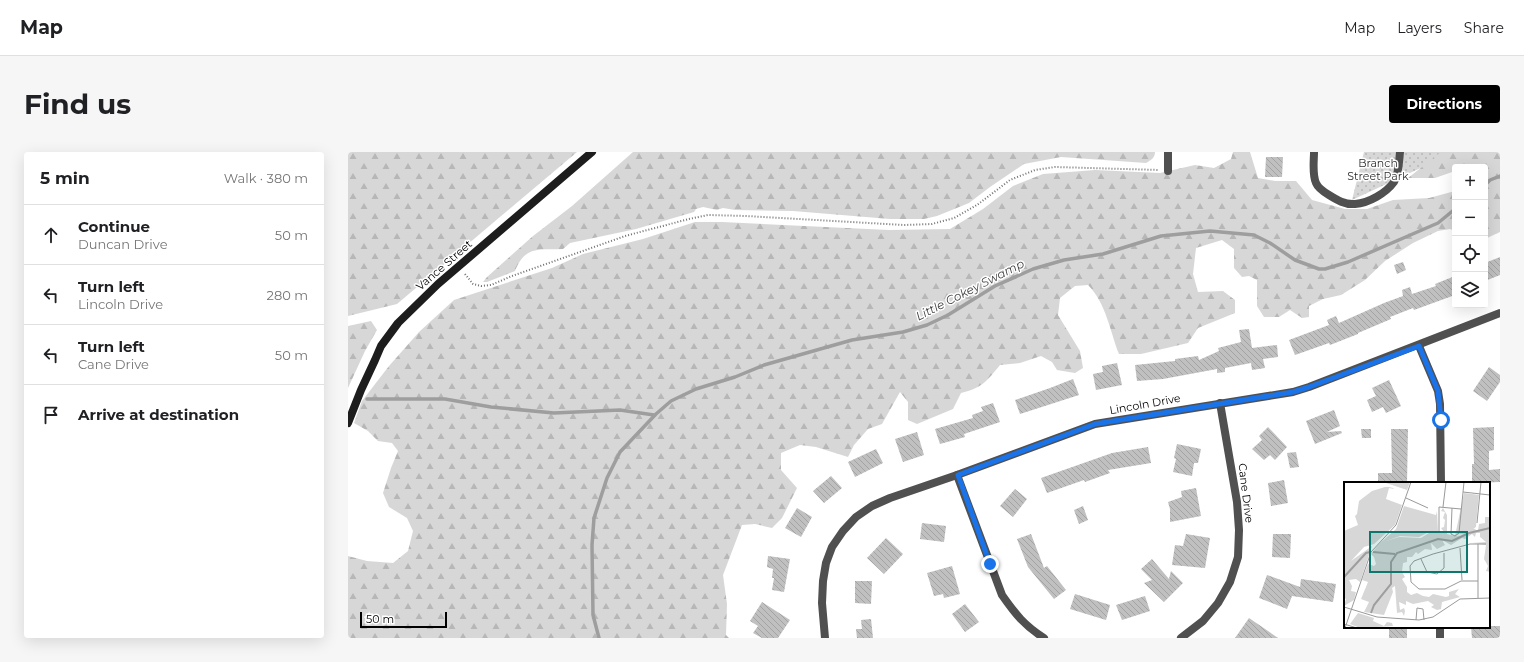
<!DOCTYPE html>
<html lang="en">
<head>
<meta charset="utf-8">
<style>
  :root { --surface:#fff; --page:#f6f6f6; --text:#202124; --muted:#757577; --line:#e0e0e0; --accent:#000 }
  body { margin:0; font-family:Montserrat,sans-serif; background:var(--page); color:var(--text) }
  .controls { position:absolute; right:12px; top:12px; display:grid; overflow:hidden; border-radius:4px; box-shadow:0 4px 16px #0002 }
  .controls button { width:36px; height:36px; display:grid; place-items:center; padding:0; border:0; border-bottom:1px solid var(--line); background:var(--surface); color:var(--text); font:20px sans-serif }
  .scale { position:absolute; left:12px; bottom:10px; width:87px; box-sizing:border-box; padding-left:4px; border:2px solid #000; border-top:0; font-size:11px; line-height:14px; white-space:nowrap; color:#000; -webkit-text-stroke:3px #fff; paint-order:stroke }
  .stop { position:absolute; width:12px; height:12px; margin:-9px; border:3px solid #1a73e8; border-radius:50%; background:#fff }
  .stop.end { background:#1a73e8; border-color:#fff; box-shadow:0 1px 4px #0008 }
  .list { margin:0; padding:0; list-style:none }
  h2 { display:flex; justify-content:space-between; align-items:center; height:52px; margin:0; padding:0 16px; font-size:17px }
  h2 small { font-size:13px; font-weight:400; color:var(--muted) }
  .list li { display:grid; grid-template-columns:26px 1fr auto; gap:12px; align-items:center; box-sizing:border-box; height:60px; padding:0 16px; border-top:1px solid var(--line) }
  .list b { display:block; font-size:15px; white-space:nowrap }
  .list p { margin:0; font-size:13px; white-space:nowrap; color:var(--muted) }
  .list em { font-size:13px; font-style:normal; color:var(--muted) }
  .icon { flex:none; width:22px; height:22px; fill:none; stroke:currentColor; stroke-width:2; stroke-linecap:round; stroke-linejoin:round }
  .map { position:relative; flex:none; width:1152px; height:486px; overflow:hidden; border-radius:4px }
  header { display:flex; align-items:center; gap:24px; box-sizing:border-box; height:56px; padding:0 20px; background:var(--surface); border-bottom:1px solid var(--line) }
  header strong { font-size:19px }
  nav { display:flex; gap:22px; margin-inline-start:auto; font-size:14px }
  .intro { display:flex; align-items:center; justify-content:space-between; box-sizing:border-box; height:96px; padding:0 24px }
  h1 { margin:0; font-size:28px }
  .button { padding:10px 18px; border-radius:4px; background:var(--accent); color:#fff; font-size:14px; font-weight:700 }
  main { display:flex; gap:24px; padding:0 24px }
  aside { flex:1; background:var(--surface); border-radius:4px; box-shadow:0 4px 16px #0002 }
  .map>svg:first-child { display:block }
  .grass { fill:url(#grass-dots) }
  .forest { fill:url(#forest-firs) }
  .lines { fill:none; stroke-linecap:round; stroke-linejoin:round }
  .stream { stroke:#9e9e9e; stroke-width:3.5 }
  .building { fill:url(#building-back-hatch) }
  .path { stroke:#727272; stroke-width:2; stroke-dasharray:1 2; stroke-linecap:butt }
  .street { stroke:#505050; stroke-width:8 }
  .secondary { stroke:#1d1d1d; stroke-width:8 }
  .route { stroke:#1a73e8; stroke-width:5 }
  .labels { text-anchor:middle; stroke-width:3; stroke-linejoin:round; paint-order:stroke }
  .park-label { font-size:11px; fill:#2e2e2e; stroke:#fff }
  .street-label { font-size:11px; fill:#000; stroke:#fff }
  .water-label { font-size:12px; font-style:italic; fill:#3f3f3f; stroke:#fff }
  .inset-river { fill:none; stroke:#9e9e9e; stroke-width:2 }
  .inset-road { fill:none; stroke:#999; stroke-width:1 }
  .view { fill:#0f766e; fill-opacity:0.15; stroke:#0f766e; stroke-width:2 }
  .inset-edge { fill:none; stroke:#000; stroke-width:2 }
</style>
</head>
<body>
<header>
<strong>Map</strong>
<nav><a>Map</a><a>Layers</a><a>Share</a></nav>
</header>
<div class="intro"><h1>Find us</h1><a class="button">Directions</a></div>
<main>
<aside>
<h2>5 min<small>Walk · 380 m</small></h2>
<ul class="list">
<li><svg class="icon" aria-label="ahead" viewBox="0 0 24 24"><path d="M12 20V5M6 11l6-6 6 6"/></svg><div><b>Continue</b><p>Duncan Drive</p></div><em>50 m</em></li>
<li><svg class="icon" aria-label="left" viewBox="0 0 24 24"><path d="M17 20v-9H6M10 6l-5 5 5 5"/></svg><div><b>Turn left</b><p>Lincoln Drive</p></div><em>280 m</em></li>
<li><svg class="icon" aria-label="left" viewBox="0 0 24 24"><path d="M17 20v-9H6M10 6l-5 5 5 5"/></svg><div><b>Turn left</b><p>Cane Drive</p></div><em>50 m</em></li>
<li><svg class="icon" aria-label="arrive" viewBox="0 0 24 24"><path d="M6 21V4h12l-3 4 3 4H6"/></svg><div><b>Arrive at destination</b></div></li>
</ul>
</aside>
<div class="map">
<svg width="1152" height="486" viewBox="0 0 1152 486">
  <defs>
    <pattern id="grass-dots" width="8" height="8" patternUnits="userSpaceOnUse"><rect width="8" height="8" fill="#d7d7d7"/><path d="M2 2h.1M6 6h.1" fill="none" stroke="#b7b7b7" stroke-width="1.8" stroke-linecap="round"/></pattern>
    <pattern id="forest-firs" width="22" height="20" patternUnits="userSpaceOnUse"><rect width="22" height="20" fill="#d7d7d7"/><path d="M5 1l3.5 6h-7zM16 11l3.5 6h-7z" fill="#b7b7b7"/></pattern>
    <pattern id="building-back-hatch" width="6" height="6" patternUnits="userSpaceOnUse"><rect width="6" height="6" fill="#c0c0c0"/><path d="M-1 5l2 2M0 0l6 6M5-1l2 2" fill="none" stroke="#a3a3a3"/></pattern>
  </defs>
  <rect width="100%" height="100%" fill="#fff"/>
  <polygon class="grass" points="1016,0 1107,0 1004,48"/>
  <g class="forest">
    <polygon points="0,0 229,0 49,152 0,164"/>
    <path d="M285,0H807C807,6 803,8 798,11L713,5L676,12L642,35L621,51L589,64L576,67H542L445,59L387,58L375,56L369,58L355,55L348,57L346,60L288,77L222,91L215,97C192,98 177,93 167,119L139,130H135L139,125L185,84L224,54Z"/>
    <path d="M885,0H902L910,26L927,29H948L964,48L997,57H1019L1045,48L1081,46L1107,39V79L1102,77L1090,79L1065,91L1037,109L1017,128L993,143L975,147L961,154V165L954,166L942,158L931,165H916L909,154V128L901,124L894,125L886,116V97L874,88L848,96L845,122L850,140L875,139L887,148V161L850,176L840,191L793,202H771C762,179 758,151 740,133L727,134L712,146L710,163L732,199L735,216L727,221L709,218L704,210L693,204L672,211L652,213C639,229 634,236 613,241L605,257L569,272L560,268V250L552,240L534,272L520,277L506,293L500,305L468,295L452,293L433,301V318L449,336L434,366L424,376L407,372L394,373L375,423L379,452L378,483L381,486H0V404L19,409L45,411L60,399L65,379L59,366L41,355L35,341L43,316L50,299L44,291L30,289L20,279L6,271L14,249L41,214L71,180L106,148L204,116L235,102L295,87L347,70H374L541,78L602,77L635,57L665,34L695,22L747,18L812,21L847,13L866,16L883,7Z"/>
    <polygon points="1093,0 1152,0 1152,80 1137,87 1137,15 1107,15 1107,19 1087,26 1060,26"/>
    <polygon points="23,169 29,178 17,199 0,236 0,174"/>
  </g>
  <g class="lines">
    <g class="stream">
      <polyline points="1137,33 1142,28 1152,24"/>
      <polyline points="19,247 97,247 143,255 206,261 272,258 306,263"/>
      <polyline points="251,486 245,463 244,393 246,366 259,326 272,300 308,262 323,249 348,237 387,225 416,213 504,188 555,180 579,173 600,163 647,134 685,117 716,108 755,102 813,84 862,79 906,83 922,91 947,108 971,117 977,117 1000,110 1090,71 1107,57"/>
    </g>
  </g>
  <g class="building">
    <polygon points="918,5 935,5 934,25 917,25"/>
    <polygon points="1152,105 1152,123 1137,129 1137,111"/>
    <polygon points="1055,110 1058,118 1049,122 1046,113"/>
    <polygon points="1107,124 1107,143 1066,158 1065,156 1042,165 1043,167 1010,181 1010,182 982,193 981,191 947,203 941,188 981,173 979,168 988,164 991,171 1036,151 1055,144 1054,138 1062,135 1064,142 1088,134 1087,132"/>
    <polygon points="901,177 904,196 929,193 930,205 915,207 917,216 904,218 903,211 877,216 877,220 869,221 869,217 815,227 789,229 787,213 827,209 827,207 850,204 851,208 871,199 870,196 893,190 891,178"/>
    <polygon points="769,211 774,233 748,238 745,222 755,220 754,214"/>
    <polygon points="1141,215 1152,223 1152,230 1139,249 1125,239"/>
    <polygon points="725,227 731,243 672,262 667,248 702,236"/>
    <polygon points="1041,228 1053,254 1038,261 1035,255 1024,260 1019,248 1028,244 1024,236"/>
    <polygon points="645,251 652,270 616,282 617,285 592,292 587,277 625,266 624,263 635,259 633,255"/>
    <polygon points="986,258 992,274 979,280 993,279 994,281 967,292 958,269"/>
    <polygon points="920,275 939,295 927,308 922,303 916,308 904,297 914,288 911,284"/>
    <polygon points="1146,275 1146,298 1141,299 1141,318 1152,317 1152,330 1124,331 1124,312 1126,312 1125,276"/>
    <polygon points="1013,277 1023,277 1023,286 1014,286"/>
    <polygon points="1043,277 1060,277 1059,331 1030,331 1030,321 1044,321"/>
    <polygon points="569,280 576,303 555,310 547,287"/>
    <polygon points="829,292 853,297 850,311 846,311 844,324 825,320 828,307 826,306"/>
    <polygon points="800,295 803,311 760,318 762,321 737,330 736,328 699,341 693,326 764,301"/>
    <polygon points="528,297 535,311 507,325 500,310"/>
    <polygon points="948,300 951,315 942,316 939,301"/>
    <polygon points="483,324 494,336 476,351 465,339"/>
    <polygon points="936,328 940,351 923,354 920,331"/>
    <polygon points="848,336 853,364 822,370 822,357 820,350 834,345 833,339"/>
    <polygon points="667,337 679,347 665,365 652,354"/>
    <polygon points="735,354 740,368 731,372 726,358"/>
    <polygon points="449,356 464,365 453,385 437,376"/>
    <polygon points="574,371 598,374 596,390 572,387"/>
    <polygon points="683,382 696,416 699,414 718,438 706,447 680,415 669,387"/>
    <polygon points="838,382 862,386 857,416 824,413 827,393 835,394"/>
    <polygon points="925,382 943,382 942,406 924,405"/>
    <polygon points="538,386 555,402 536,422 519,406"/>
    <polygon points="420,404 442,407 436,440 424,438 426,426 424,426 425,417 419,415"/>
    <polygon points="804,407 821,427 823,419 835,431 816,450 796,431 804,428 793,417"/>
    <polygon points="604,414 612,442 596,446 595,442 586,444 579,421"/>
    <polygon points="919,423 952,435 953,427 988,432 985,450 944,444 939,457 911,446"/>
    <polygon points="507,429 524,429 523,452 507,451"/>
    <polygon points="727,442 762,453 758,468 722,457"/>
    <polygon points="797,444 802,459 774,468 768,453"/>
    <polygon points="414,450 442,468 430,486 414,486 405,481 410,474 402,469"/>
    <polygon points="617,452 631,470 617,480 604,462"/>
    <polygon points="901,466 930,486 887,486"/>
    <polygon points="523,467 525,486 509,486 508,477 514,477 513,468"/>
    <polygon points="1141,474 1152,474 1152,486 1124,486 1123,475"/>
    <rect x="1041" y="475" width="18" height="11"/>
  </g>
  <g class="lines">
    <polyline class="path" points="117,122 125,132 133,134 143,133 164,124 277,84 341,67 360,63 398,64 556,73 584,72 606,66 629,53 662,28 687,18 707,15 811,18"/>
    <g class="street">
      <polyline points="820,0 820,19"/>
      <path d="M966,0C966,9 964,22 968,31C970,36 976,40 981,43C989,48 997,53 1007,52C1021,51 1038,41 1046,30C1051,22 1051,9 1052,0"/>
      <polyline points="1071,194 1090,239 1092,252 1093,331"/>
      <path d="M609,323L654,443C668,463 676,473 696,486"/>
      <polyline points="477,486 474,451 475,429 478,411 484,395 495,379 508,365 524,354 542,346 609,323 747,272 945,240 961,235 1152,161"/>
      <polyline points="833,486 855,469 870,451 882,430 890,405 891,378 889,350 872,251"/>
      <polyline points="1092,486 1092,475"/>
    </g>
    <polyline class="secondary" points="0,271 13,238 27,208 33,194 50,171 90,132 244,0"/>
  </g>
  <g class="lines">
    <polyline class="route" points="642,412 610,323 747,272 945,240 961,235 1071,194 1090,239 1093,268"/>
  </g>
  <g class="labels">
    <g class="park-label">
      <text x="1030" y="15">Branch<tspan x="1030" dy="13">Street Park</tspan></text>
    </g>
    <g class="street-label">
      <text transform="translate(96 113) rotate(-41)" y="4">Vance Street</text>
      <text transform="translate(797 252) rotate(-10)" y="4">Lincoln Drive</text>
      <text transform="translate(898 341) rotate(83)" y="4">Cane Drive</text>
    </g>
    <g class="water-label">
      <text transform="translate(622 138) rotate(-27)" y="4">Little Cokey Swamp</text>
    </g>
  </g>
  <g transform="translate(996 330)">
    <rect width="146" height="146" fill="#fff"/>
    <path d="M44,0L57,1L66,0L63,8L42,1ZM120,11L135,13L131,46L111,54Z" fill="#d7d7d7"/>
    <path d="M41,5H45L49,6L50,7L45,6L42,17L58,23L51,43L30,62L20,65L7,79L28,64L16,100L12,97L5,98L8,104L7,109L12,110L10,118L0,124L2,117L0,116V49L14,43L11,34L13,32L15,19L28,9ZM123,12L131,13V17L134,18L132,45L129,46L134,49L135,42L141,41V35H146V90L142,89L144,84L140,77L142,63L128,61L142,60L136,55V51H132L131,55L128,52L121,57L118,56L107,63L98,58L101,63L93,67L87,61L88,68L81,67L74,72L72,70L68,75H63V80L59,81L58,90L61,95L58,97L63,105V110L67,113L73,111L79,114L85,115L89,112L102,115L105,114V110L115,107L111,112L116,115L98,120L97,127L93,128L87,125L90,123L84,119L69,122L62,119V123L55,120L56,128L60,126L61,129L60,134L58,130L53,131L51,104L48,106L49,110L40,133L20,130L25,120L17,117L24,100L18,98L24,82L30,84L32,82L30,75L27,72L35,62L52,47L60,24L92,33L93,29L94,50L83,51L75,55L56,54L39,60L55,55L77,56L85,51L100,50L97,46L100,45L101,38L99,36L101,30L97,29L99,26L103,33V52L110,54L120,53L115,52L121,45L116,42L117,31H124L130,24L129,20H124ZM14,131L30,136L29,139L40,144L43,140L48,141L49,144L16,146L6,142Z" fill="#d7d7d7"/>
    <path class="inset-river" d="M29,70L51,72M0,95L22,71L26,70M27,131L30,123L47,102V80L53,71L94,57L108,59L125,51L146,46"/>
    <path class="inset-road" d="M119,10L146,13M62,16L84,26M99,25L102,0M108,26L107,52L111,54L115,51L120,0M133,41L137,0M95,51V25L117,27M116,66L118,98M77,77L83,90L93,92L100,86V71M134,99H117L101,107H75L67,100L66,84L70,79L89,72L126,62H142M134,116V62M0,125L33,135L75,138L89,135L116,117L146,116M72,138L73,126L79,127L80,138M0,142L13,146M1,146L27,70L52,43L67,0"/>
    <path class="view" d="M26,50H123V90H26Z"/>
    <rect width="146" height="146" class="inset-edge"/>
  </g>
</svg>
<div class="controls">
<button>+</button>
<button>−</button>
<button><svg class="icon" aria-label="locate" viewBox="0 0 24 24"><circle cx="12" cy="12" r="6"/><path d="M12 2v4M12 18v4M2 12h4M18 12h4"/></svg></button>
<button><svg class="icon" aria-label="layers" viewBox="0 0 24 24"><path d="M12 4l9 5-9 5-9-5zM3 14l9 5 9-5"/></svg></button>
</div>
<div class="scale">50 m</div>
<div class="stop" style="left:1093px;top:268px"></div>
<div class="stop end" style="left:642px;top:412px"></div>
</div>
</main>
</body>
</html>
